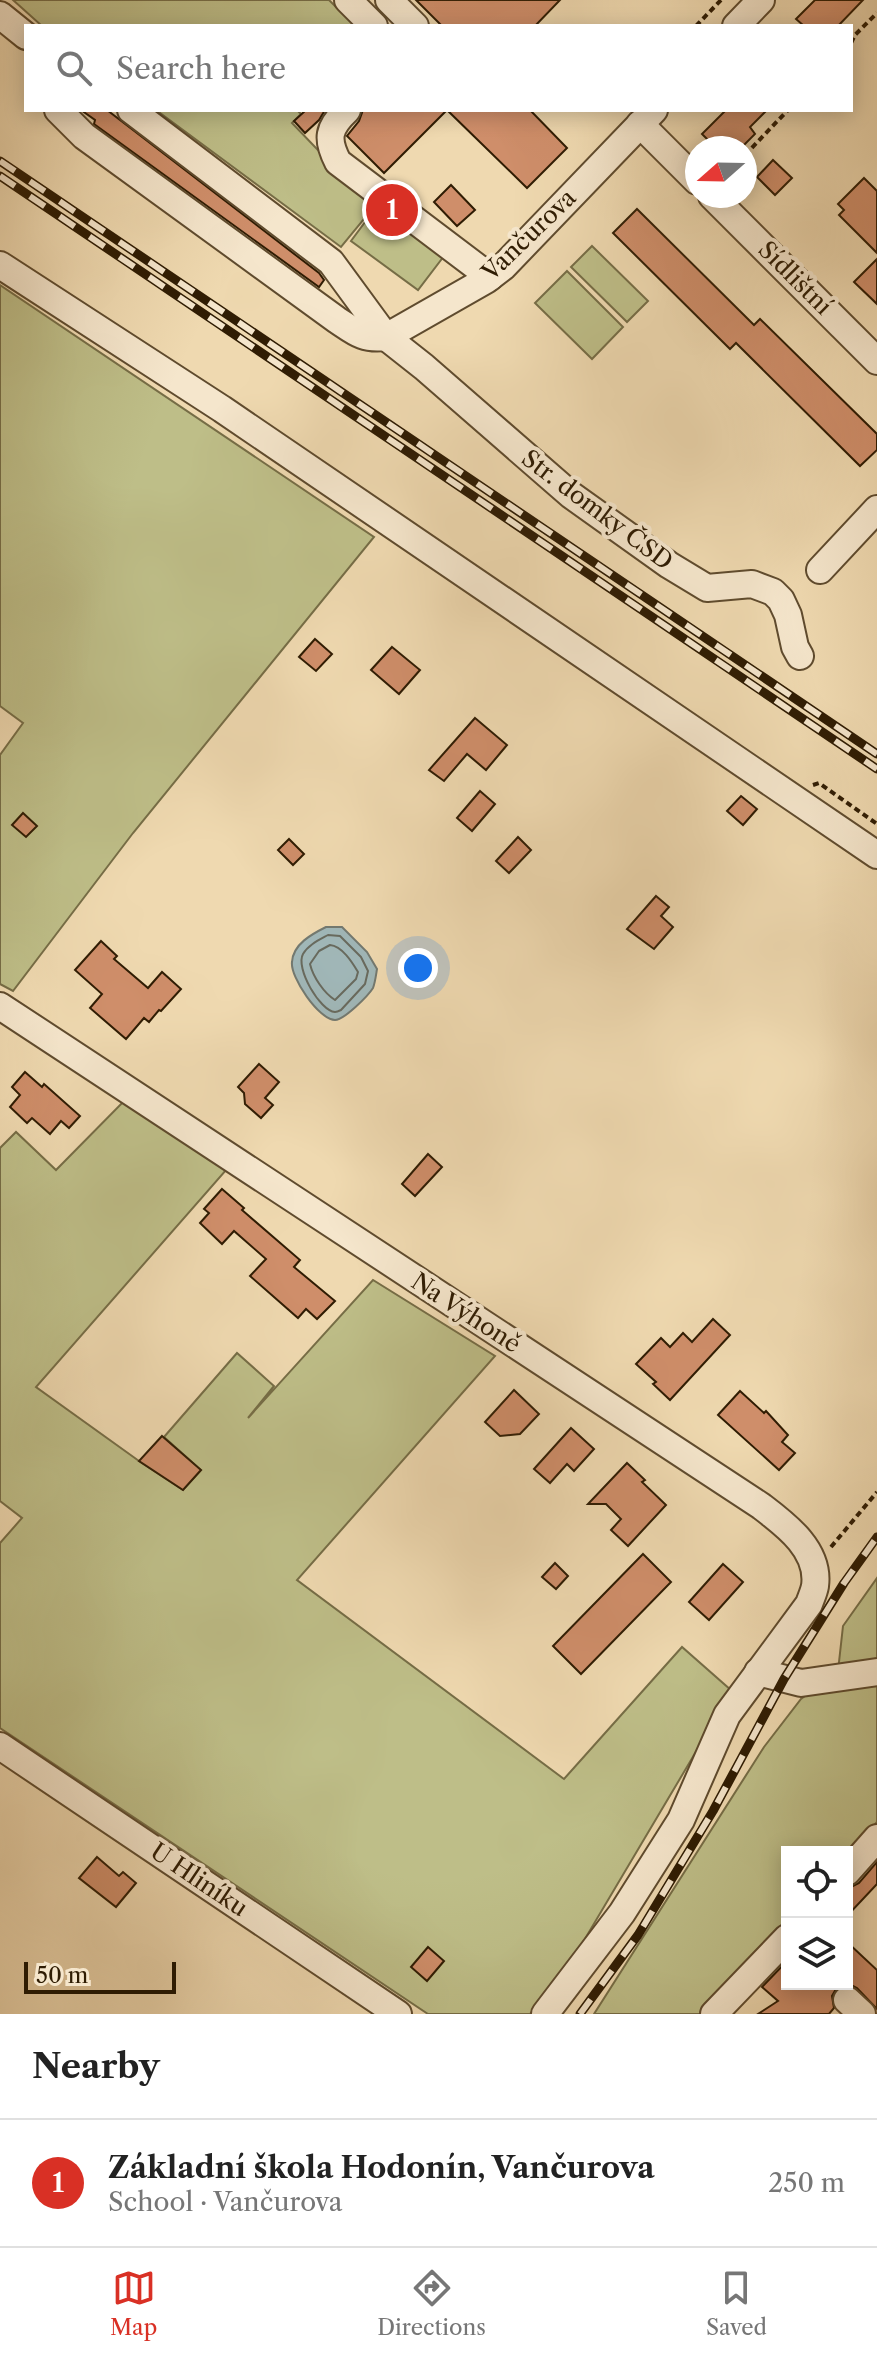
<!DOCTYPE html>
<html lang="en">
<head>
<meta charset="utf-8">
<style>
  :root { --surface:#fff; --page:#f2f2f2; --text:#222; --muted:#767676; --line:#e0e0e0; --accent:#d93025 }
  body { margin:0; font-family:"Libre Caslon Text",serif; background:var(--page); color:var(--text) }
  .controls { position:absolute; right:24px; bottom:24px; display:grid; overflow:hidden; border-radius:0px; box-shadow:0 4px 20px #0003 }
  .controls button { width:72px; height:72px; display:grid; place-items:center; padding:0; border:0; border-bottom:2px solid var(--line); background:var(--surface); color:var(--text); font:40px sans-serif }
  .compass { position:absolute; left:685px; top:136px; width:72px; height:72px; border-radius:50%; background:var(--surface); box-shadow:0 4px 20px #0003; rotate:250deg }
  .scale { position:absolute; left:24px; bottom:20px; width:152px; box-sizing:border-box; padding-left:8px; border:4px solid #2f1c03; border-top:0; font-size:22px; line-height:28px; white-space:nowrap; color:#2f1c03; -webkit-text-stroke:6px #f5e6cc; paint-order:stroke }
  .you { position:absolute; left:418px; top:968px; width:28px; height:28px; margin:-20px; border:6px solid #fff; border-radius:50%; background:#1a73e8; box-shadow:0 0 0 12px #1a73e833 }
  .badge { display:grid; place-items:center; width:52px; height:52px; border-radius:50%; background:var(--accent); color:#fff; font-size:26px; font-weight:700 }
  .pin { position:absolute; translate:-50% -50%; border:4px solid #fff; box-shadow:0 2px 8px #0006 }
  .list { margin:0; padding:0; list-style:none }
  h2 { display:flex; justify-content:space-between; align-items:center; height:104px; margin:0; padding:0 32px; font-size:34px }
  h2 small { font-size:26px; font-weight:400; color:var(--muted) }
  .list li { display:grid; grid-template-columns:52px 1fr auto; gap:24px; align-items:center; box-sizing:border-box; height:128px; padding:0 32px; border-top:2px solid var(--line) }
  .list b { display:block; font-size:30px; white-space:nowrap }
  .list p { margin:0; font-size:26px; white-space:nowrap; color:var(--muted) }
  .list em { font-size:26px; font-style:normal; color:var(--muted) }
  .icon { flex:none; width:44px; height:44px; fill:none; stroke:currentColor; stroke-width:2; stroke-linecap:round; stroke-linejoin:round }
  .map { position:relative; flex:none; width:877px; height:2014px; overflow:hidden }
  .search { position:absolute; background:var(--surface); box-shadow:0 4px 20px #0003; left:24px; right:24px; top:24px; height:88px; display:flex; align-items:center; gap:20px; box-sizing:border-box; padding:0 28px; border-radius:0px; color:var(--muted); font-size:30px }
  .sheet { height:232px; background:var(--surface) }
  nav { display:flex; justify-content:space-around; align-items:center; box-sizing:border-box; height:112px; border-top:2px solid var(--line); background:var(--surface); font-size:22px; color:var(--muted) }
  nav a { display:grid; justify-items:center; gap:4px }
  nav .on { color:var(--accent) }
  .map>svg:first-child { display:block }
  .green { fill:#bebe88; stroke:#766d46; stroke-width:2 }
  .water { fill:#a0b7b8; stroke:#737970; stroke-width:2 }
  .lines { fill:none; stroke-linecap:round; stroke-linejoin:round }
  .shore { stroke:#686a5e; stroke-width:2 }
  .building { fill:#cf8e6a; stroke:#2f1c03; stroke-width:2 }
  .minor-casing { stroke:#5f4b2e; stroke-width:30 }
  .path { stroke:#2f1c03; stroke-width:4; stroke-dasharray:6 4; stroke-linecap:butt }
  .minor { stroke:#f5e6cc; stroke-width:26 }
  .rail-casing { stroke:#2f1c03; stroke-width:9 }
  .rail { stroke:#f5e6cc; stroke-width:6; stroke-dasharray:18; stroke-linecap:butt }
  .labels { text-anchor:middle; stroke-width:8; stroke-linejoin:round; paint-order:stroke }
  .street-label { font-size:24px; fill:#2f1c03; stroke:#f5e6cc }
</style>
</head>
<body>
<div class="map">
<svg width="877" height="2014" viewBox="0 0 877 2014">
  <rect width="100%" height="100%" fill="#efd9b0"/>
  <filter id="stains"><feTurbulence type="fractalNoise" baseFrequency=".0025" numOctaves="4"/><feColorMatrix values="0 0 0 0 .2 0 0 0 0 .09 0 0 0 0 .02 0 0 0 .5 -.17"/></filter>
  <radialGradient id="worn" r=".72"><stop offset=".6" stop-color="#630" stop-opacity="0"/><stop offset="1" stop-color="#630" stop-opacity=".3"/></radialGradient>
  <g class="green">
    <polygon points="13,0 329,0 355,26 42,26"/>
    <polygon points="156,110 297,110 301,114 292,123 339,172 378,202 341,247"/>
    <polygon points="377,206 444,256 418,290 351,241"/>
    <polygon points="592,246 648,301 627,322 571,267"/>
    <polygon points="567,271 623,327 592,359 535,303"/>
    <polygon points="0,285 374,537 133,833 13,991 0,984 0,755 23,723 0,706"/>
    <polygon points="126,1099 227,1169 36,1387 139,1461 183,1490 201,1470 164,1437 237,1353 274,1386 248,1418 373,1280 495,1356 297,1580 564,1779 682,1647 732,1691 576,1954 530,2014 428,2014 0,1728 0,1543 22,1518 0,1501 0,1148 16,1132 56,1170"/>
    <polygon points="877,1578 877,1822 847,1857 847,1852 787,1852 787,1925 710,2014 594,2014 764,1747 801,1699 838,1671 843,1626"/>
  </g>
  <path class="water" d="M326,927H342L367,952L377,969C376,975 375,983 373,988C368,996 344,1020 335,1020C319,1020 290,977 292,962C293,944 312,934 326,927Z"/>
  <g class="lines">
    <g class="shore">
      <path d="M328,935L340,936L361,957L368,971L365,984L341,1010C339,1011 337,1012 335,1012C320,1011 295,968 303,954C308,945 319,940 328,935Z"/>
      <path d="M330,945C342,946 352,962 358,972L356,979L335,1000C324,993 313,977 310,964L319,951Z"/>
    </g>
  </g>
  <g class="building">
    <polygon points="416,0 560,0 535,26 442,26"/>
    <polygon points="815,0 863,0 838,26 804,26 796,19"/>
    <polygon points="81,110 107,110 319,273 324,280 319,287 94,124 95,120"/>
    <polygon points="306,110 325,110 319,120 305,133 294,121"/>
    <polygon points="363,110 530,110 567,148 527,188 447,110 384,173 347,136 359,121"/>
    <polygon points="726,110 767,110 750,127 755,134 741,148 716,148 702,134"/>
    <polygon points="773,160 792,178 775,195 757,177"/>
    <polygon points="864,178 877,191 877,253 839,215 844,210 838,204"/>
    <polygon points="451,185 475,210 457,226 434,202"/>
    <polygon points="637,209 754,325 760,319 877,434 877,450 860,466 736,343 730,349 613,233"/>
    <polygon points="877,259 877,304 854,282"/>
    <polygon points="315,639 332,654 316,671 299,657"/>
    <polygon points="392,647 420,670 399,694 371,670"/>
    <polygon points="475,718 507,745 486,770 467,754 444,781 429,770"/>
    <polygon points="480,791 495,804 472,831 457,818"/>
    <polygon points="741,796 757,809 743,825 727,811"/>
    <polygon points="23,813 37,826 26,837 12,825"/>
    <polygon points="518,837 531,850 509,873 496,861"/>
    <polygon points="289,839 304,854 293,865 278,850"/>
    <polygon points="656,896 669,907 661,916 673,927 654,949 627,929"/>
    <polygon points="101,941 117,956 114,959 148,988 162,972 181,989 161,1011 159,1010 149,1022 144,1018 126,1039 90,1008 102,994 75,970"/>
    <polygon points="259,1064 279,1082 265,1098 273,1105 261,1118 245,1104 244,1093 238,1087"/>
    <polygon points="25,1072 42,1087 44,1084 80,1116 69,1128 61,1121 50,1134 32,1118 27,1123 10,1107 20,1095 12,1087"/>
    <polygon points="428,1154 442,1167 415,1196 402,1184"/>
    <polygon points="222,1189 244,1208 242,1210 300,1260 294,1267 335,1301 317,1319 306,1309 298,1318 250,1276 266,1259 234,1231 222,1244 200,1223 209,1213 204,1209"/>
    <polygon points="713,1319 730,1335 670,1400 653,1384 656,1382 636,1364 661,1338 670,1347 683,1333 692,1342"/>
    <polygon points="514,1390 539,1414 520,1434 500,1436 485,1422"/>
    <polygon points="740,1391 764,1413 766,1411 788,1435 782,1442 795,1453 779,1470 718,1415"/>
    <polygon points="571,1428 594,1449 574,1471 567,1464 550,1483 534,1469"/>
    <polygon points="162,1436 201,1470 183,1490 139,1461"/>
    <polygon points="627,1463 645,1480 642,1482 666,1505 628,1546 611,1530 621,1519 606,1504 588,1504"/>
    <polygon points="643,1554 671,1582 581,1674 553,1646"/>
    <polygon points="555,1563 568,1576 556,1589 542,1577"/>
    <polygon points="723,1564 743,1582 709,1620 689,1602"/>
    <polygon points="97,1857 119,1876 123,1872 136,1883 116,1907 79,1878"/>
    <polygon points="877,1862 877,1884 847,1916 847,1889 859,1883"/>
    <polygon points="847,1942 877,1970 877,2009 857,1988 851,1985 843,1985 836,1989 832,1996 834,2008 829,2014 758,2014 778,2001 762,1987 787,1961 787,1984 847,1984"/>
    <polygon points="428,1947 444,1961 427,1981 411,1967"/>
  </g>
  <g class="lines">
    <defs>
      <g id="minor">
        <polyline points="348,0 374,26"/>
        <polyline points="389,0 415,26"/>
        <polyline points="0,15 26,36"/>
        <polyline points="736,26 761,0"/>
        <path d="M58,110L84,136L337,320C355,332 363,340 386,337L486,280L503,267L654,110"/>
        <polyline points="131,110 331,262 386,337 424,367 571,495 669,565 707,588 752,584 773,592 781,600 788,615 795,647 800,656"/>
        <path d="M347,110C328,128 326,139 338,162L490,277"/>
        <polyline points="640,124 697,181"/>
        <polyline points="712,196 877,361"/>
        <polyline points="0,265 222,409 877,855"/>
        <polyline points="820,570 877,509"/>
        <path d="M0,1006L761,1506C786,1525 820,1550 815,1586C814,1592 811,1598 809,1604L727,1715L681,1820L622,1913L545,2014"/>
        <polyline points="758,1672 801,1683 877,1672"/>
        <polyline points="0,1746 398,2014"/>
        <polyline points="847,1872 877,1838"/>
        <polyline points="847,2000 862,2014"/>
        <polyline points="714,2014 787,1938"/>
      </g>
    </defs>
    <use href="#minor" class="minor-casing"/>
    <g class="path">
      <polyline points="696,26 721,0"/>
      <polyline points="851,43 855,35 877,13"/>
      <polyline points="745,155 788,110"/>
      <polyline points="813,785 819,783 877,824"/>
      <polyline points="831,1547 877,1492"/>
    </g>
    <use href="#minor" class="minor"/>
    <defs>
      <g id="rail">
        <polyline points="0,161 877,754"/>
        <polyline points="0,176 877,769"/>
        <polyline points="580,2014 638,1935 713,1811 784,1679 844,1583 877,1537"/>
      </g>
    </defs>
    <use href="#rail" class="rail-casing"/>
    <use href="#rail" class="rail"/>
  </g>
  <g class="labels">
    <g class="street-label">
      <text transform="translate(529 235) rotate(-44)" y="8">Vančurova</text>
      <text transform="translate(795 278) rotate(45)" y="8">Sídlištní</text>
      <text transform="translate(597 510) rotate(37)" y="8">Str. domky ČSD</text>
      <text transform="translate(466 1313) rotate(33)" y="8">Na Výhoně</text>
      <text transform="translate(199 1880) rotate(34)" y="8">U Hliníku</text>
    </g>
  </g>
  <rect width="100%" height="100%" filter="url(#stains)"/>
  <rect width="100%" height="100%" fill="url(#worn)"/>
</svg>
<div class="controls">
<button><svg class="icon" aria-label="locate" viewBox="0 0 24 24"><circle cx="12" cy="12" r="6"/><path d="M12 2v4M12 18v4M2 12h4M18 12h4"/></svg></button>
<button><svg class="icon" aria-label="layers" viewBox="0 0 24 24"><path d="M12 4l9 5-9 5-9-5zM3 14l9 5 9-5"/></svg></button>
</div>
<svg class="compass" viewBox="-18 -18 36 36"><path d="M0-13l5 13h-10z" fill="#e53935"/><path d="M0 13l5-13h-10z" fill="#767676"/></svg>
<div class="scale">50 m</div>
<div class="you"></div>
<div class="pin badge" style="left:392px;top:210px">1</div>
<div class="search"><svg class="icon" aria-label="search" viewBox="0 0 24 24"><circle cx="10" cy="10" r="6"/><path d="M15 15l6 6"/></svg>Search here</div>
</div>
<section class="sheet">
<h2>Nearby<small></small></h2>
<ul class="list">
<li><span class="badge">1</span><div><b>Základní škola Hodonín, Vančurova</b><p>School · Vančurova</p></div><em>250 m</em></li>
</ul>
</section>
<nav>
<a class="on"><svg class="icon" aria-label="map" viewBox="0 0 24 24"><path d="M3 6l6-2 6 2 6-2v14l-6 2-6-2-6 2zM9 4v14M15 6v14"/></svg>Map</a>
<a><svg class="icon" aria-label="directions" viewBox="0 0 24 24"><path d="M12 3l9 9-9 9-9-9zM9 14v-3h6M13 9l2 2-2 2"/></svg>Directions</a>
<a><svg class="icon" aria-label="saved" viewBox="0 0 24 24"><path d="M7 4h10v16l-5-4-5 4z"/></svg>Saved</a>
</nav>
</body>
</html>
